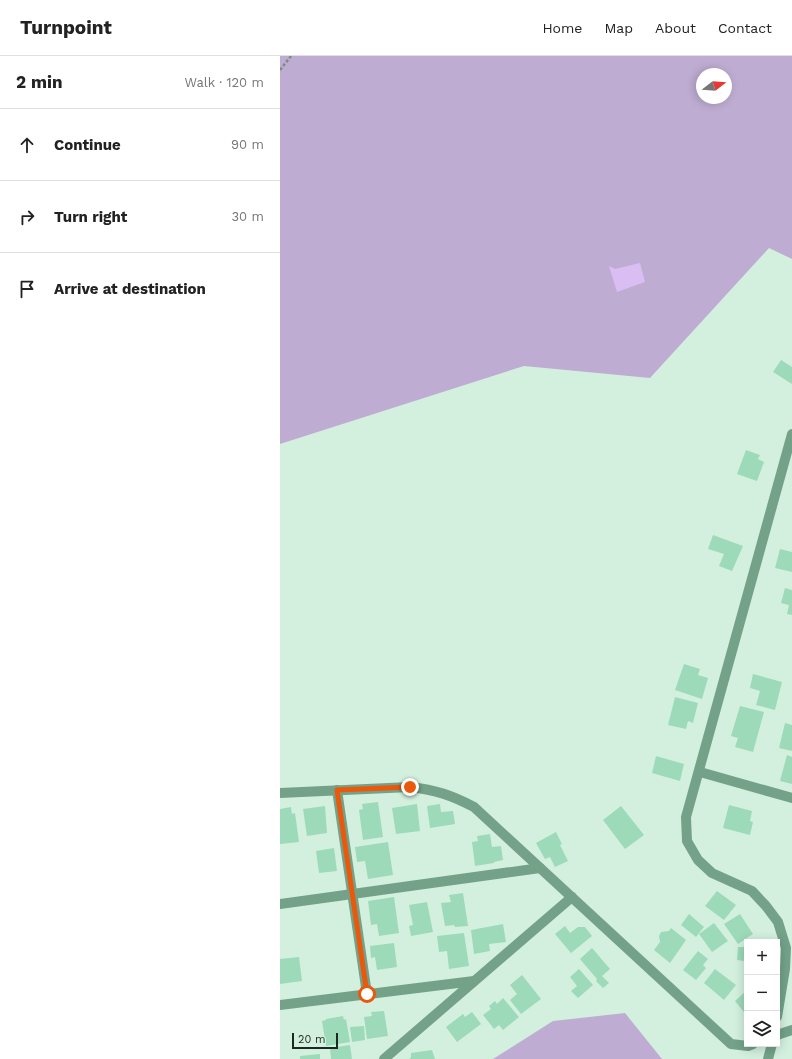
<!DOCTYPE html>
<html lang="en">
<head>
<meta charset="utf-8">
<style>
  :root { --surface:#fff; --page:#f2f2f2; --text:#222; --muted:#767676; --line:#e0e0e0 }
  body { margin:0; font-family:"Work Sans",sans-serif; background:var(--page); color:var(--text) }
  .controls { position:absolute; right:12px; bottom:12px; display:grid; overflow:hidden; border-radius:0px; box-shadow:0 2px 10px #0003 }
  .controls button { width:36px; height:36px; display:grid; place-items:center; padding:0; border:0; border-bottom:1px solid var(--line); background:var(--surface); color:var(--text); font:20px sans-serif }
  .compass { position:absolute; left:416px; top:12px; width:36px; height:36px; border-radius:50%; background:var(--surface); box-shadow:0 2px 10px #0003; rotate:73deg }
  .scale { position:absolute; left:12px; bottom:10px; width:46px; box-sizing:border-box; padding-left:4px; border:2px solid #1d2822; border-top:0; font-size:11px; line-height:14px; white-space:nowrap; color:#1d2822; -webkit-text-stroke:3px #d3f0df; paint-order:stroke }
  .stop { position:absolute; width:12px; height:12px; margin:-9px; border:3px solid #ea580c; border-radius:50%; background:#fff }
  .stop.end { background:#ea580c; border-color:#fff; box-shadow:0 1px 4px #0008 }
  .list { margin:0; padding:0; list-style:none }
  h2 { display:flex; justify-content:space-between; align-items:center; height:52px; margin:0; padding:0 16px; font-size:17px }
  h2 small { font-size:13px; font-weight:400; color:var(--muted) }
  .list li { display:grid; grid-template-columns:26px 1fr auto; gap:12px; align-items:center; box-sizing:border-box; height:72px; padding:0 16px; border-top:1px solid var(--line) }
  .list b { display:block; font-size:15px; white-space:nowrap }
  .list em { font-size:13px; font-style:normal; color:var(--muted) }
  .icon { flex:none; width:22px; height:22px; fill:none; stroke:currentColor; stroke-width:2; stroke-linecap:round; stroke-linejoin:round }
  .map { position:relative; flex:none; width:512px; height:1003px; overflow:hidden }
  header { display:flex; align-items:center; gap:24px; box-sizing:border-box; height:56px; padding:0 20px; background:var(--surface); border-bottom:1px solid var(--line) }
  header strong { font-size:19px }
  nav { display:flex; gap:22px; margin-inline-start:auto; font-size:14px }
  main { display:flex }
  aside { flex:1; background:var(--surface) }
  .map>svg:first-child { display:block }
  .green { fill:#bfacd2; fill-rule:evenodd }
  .water { fill:#d9bdf3 }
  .building { fill:#9cdab9 }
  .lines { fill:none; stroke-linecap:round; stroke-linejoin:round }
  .path { stroke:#7a8e83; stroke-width:2.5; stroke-dasharray:3 2; stroke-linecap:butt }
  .minor { stroke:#73a289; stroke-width:10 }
  .route { stroke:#ea580c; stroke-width:5 }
</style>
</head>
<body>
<header>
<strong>Turnpoint</strong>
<nav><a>Home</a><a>Map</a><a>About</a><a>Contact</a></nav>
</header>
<main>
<aside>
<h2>2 min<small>Walk · 120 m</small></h2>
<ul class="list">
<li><svg class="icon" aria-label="ahead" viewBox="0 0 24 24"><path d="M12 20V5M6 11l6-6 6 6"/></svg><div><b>Continue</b></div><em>90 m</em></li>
<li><svg class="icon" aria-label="right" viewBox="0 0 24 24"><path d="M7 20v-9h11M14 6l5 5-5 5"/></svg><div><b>Turn right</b></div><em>30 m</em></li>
<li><svg class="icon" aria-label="arrive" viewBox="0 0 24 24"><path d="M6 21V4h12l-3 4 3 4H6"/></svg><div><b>Arrive at destination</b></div></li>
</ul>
</aside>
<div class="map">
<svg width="512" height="1003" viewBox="0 0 512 1003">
  <rect width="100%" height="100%" fill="#d3f0df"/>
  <g class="green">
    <path d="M0,0H512V203L489,192L370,322L244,310L0,388ZM422,18H446V42H422Z"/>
    <polygon points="345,957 382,1003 213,1003 273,965"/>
  </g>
  <polygon class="water" points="360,207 365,226 337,236 329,210 335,213"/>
  <g class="building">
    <polygon points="501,304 512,311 512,328 493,316"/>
    <polygon points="466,394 480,399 478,403 484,406 477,425 457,418"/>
    <polygon points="433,479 463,490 452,515 439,510 444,498 428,493"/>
    <polygon points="500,493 512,496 512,516 495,512"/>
    <polygon points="505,532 512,534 512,559 507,558 509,549 501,547"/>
    <polygon points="404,608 420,613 418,619 428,622 422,643 395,634"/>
    <polygon points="473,618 502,626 495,654 476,649 480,635 470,632"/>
    <polygon points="395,641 418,647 413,667 408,665 406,673 388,669"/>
    <polygon points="460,650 484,656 473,696 455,691 458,682 451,680"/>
    <polygon points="505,667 512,669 512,695 499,692"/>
    <polygon points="507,699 512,701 512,728 500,725"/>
    <polygon points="376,700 404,708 400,725 372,717"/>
    <polygon points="98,746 103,781 83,784 79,754 83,753 82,748"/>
    <polygon points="137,748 140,775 116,778 112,752"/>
    <polygon points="160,748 161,756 173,755 175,768 150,772 147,750"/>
    <polygon points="449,749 472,755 470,765 473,766 470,779 443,772"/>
    <polygon points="45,750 47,777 27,780 23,753"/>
    <polygon points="341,750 364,779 345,793 323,764"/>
    <polygon points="11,751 12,758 15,757 19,786 0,788 0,753"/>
    <polygon points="276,776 282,788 280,789 288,805 275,811 270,801 265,803 256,787"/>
    <polygon points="210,778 212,791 221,790 223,804 214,806 214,807 195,810 192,786 198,785 197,780"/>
    <polygon points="108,786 113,819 88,823 85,805 77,806 75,791"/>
    <polygon points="54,792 57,815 39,817 36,795"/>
    <polygon points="437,835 456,849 444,864 425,850"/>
    <polygon points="183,837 188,870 175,871 174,869 165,870 161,847 171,846 169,839"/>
    <polygon points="114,841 119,877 99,880 97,868 91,869 88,845"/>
    <polygon points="147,846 153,876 131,880 129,870 133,869 129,849"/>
    <polygon points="409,858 424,871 416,881 401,869"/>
    <polygon points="460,858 473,878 458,888 444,868"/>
    <polygon points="434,867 448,885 432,896 419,878"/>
    <polygon points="223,868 226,886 209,888 210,895 194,898 191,874"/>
    <polygon points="285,870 290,877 298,871 305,871 312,880 291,897 275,878"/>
    <polygon points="391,872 406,884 390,907 374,894 380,886 379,880 381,876 389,875"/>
    <polygon points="184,877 189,910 169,913 167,895 159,896 157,880"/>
    <polygon points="114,887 117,911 97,914 95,901 91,902 90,890"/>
    <polygon points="458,891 467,891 467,911 464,911 464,905 457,904"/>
    <polygon points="312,892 330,913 322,920 329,927 323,932 316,925 317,923 300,903"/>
    <polygon points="418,895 428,903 423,909 426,912 416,924 403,914"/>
    <polygon points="19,901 22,925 0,928 0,903"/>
    <polygon points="299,913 313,929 298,942 291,935 297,930 290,921"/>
    <polygon points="435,913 456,929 444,944 424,927"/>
    <polygon points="242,919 261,943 241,958 230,944 237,938 230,929"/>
    <polygon points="467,934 467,960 455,945"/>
    <polygon points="223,942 239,961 223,974 219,969 214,973 203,959 211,953 209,950 215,945 217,948"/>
    <polygon points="104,955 108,980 87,983 84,961 92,960 91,956"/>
    <polygon points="192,956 201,968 177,986 166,971 183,958 185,961"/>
    <polygon points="63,960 64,964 66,963 70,986 46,990 42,965 46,964 46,963"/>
    <polygon points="84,970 85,984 72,986 70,971"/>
    <polygon points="70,989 72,1003 51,1003 50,992"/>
    <polygon points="152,994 155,1003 130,1003 130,1002 131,1001 131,997"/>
    <polygon points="40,998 40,1003 20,1003 20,1000"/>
  </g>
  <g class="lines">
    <polyline class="path" points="0,14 11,0"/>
    <g class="minor">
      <polyline points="420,716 512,742"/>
      <polyline points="57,734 87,938"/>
      <path d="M0,737L130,731C156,734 171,739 194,751L451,988L468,990L473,988"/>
      <polyline points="0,848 260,812"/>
      <polyline points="0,949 194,925"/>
      <polyline points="497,961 505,913 506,892 498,866 486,850 472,835 432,817 418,804 407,785 406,761 512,378"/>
      <polyline points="497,979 512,974"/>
      <polyline points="104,1003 292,841"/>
      <polyline points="488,1003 492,988"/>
    </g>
  </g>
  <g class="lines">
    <polyline class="route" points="87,938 57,734 130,731"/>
  </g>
</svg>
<div class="controls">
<button>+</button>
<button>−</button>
<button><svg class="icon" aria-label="layers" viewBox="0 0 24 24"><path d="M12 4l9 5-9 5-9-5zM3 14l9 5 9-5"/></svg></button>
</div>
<svg class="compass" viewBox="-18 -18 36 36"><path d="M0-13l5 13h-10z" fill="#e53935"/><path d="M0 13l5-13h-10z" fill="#767676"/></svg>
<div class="scale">20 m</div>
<div class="stop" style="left:87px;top:938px"></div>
<div class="stop end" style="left:130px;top:731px"></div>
</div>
</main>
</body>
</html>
